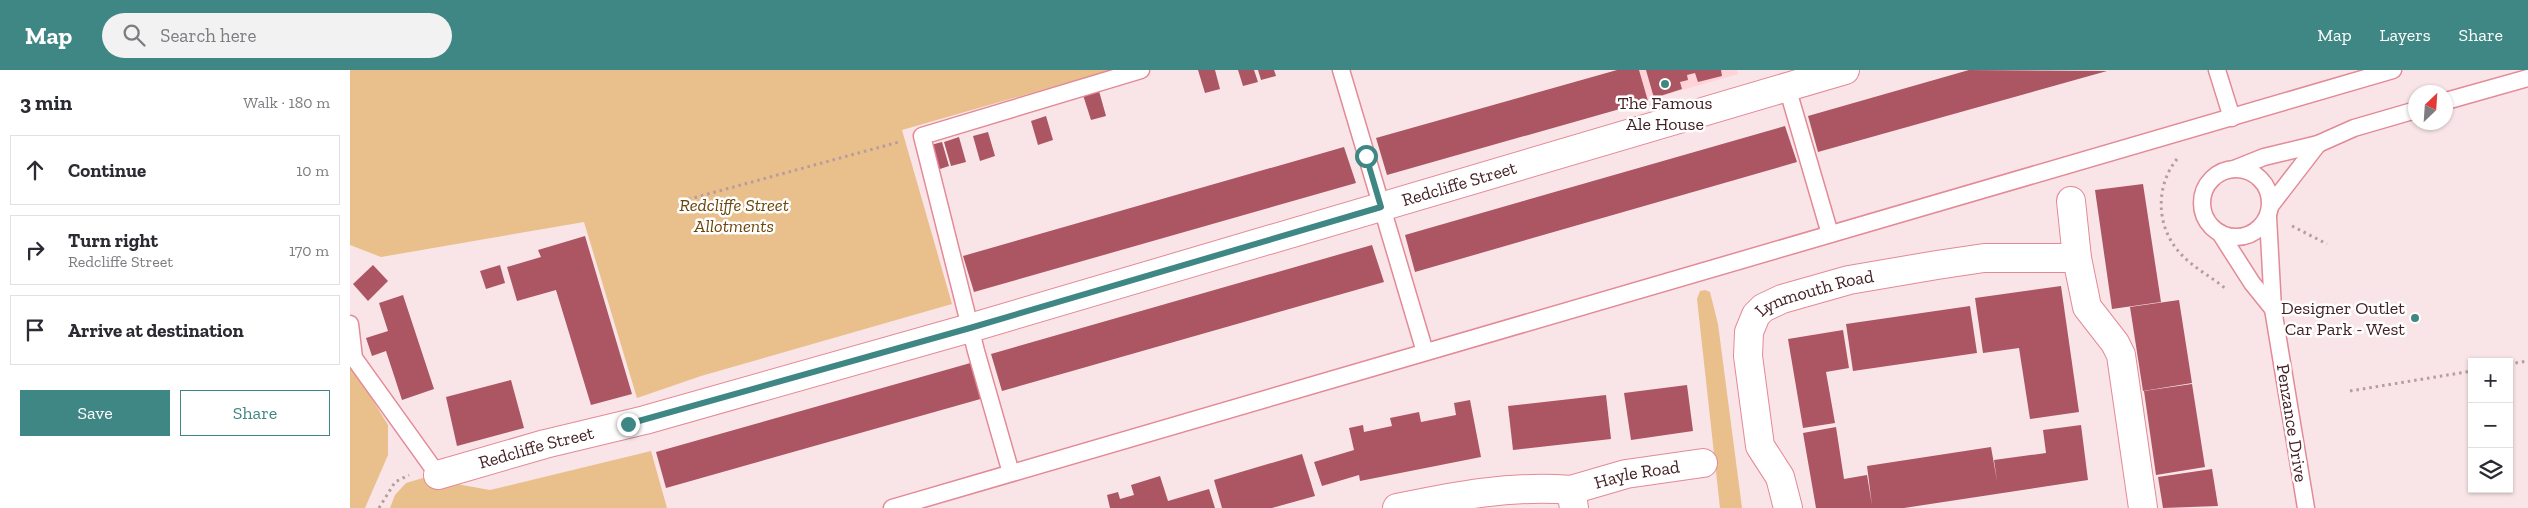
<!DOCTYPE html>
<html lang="en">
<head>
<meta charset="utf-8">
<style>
  :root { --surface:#fff; --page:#f2f2f3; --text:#2b2b33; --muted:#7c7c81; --line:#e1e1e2; --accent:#3f8784 }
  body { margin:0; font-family:"Zilla Slab",serif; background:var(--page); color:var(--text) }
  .controls { position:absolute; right:15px; bottom:15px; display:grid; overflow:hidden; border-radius:0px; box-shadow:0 1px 4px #0004 }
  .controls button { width:45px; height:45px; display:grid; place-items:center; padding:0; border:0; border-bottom:1px solid var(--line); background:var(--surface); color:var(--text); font:25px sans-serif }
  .compass { position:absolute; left:2058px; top:15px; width:45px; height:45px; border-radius:50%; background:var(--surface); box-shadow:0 1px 4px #0004; rotate:25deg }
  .stop { position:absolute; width:15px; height:15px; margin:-11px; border:4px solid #3f8784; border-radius:50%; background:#fff }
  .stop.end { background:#3f8784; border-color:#fff; box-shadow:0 1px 5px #0008 }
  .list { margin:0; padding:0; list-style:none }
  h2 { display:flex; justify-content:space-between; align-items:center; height:65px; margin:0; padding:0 20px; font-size:21px }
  h2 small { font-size:16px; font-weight:400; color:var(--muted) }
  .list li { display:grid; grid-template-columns:32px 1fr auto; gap:15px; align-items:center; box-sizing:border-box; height:70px; margin:0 10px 10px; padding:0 10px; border:1px solid var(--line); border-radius:0px }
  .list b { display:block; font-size:19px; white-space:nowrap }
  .list p { margin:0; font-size:16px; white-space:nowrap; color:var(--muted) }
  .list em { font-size:16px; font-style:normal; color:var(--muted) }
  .actions { display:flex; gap:10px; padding:15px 20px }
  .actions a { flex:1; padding:11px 0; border:1px solid var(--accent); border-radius:0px; text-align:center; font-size:18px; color:var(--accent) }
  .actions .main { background:var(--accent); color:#fff }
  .icon { flex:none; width:28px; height:28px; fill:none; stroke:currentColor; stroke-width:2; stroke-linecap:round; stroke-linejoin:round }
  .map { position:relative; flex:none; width:2178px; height:438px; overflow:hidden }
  header { display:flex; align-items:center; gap:30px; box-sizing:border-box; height:70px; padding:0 25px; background:var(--accent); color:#fff }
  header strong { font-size:24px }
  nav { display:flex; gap:28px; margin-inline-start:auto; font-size:18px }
  .search { width:350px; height:45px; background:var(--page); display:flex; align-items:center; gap:12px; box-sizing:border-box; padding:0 18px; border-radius:28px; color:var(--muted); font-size:19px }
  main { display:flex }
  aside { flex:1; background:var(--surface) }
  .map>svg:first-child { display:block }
  .built { fill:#fed4d8 }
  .green { fill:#e9bf8c }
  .building { fill:#ac5563 }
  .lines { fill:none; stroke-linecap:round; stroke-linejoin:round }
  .lane-casing { stroke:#e38a96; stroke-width:19 }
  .street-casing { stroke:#e38a96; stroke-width:30 }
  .path { stroke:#b69c9f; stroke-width:3; stroke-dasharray:2.5 4; stroke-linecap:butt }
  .lane { stroke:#fff; stroke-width:16 }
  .street { stroke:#fff; stroke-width:28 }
  .route { stroke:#3f8784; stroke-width:6 }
  .poi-dot { fill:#3f8784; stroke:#fff; stroke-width:2 }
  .labels { text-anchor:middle; stroke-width:5; stroke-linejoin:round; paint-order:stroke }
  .poi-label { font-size:18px; fill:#452126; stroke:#fff }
  .street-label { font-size:18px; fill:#452126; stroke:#fff }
  .park-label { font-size:18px; font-style:italic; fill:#6b450a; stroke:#fff }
</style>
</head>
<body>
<header>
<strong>Map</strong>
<div class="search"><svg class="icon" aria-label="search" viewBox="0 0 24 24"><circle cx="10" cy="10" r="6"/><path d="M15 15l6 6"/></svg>Search here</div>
<nav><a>Map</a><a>Layers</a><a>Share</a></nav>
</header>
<main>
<aside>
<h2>3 min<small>Walk · 180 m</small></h2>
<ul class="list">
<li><svg class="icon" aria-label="ahead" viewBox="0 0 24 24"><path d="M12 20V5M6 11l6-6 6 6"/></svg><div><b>Continue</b></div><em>10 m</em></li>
<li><svg class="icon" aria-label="right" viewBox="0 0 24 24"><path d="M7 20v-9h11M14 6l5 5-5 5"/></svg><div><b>Turn right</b><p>Redcliffe Street</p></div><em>170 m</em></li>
<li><svg class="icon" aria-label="arrive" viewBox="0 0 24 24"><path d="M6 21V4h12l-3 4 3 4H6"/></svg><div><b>Arrive at destination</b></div></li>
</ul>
<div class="actions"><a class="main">Save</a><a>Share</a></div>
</aside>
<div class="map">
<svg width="2178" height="438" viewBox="0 0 2178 438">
  <rect width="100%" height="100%" fill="#f9e5e7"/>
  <polygon class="built" points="1285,0 1387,0 1388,4 1294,31"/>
  <g class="green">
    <polygon points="0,0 762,0 552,60 602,234 351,306 287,328 234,152 31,187 0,175"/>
    <polygon points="1355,220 1360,222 1368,254 1392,438 1370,438 1347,229 1350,221"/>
    <polygon points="0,293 38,355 38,385 15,438 0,438"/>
    <polygon points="301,381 317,438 40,438 45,425 56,413 73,408 140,420"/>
  </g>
  <g class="building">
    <polygon points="848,0 865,0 870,19 855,23"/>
    <polygon points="888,0 904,0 908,12 893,16"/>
    <polygon points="908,0 924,0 926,6 911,10"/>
    <polygon points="1267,0 1289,0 1298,31 1037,105 1026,68"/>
    <polygon points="1296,0 1371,0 1372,6 1348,12 1345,3 1337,5 1338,10 1330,12 1332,19 1304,28"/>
    <polygon points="1619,0 1757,1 1468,82 1458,46"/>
    <polygon points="749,21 756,46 741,50 733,25"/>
    <polygon points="696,46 703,70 688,75 681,51"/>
    <polygon points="1435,56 1447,92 1065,202 1055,165"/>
    <polygon points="638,62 645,86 630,91 623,66"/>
    <polygon points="609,67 616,92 601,96 594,72"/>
    <polygon points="592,72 599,96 584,101 577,76"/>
    <polygon points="994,77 1006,113 624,222 613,186"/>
    <polygon points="1793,114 1811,232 1762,239 1745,120"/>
    <polygon points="235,166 282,324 241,335 206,220 167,231 157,197 191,187 188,180"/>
    <polygon points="1022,175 1034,212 652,321 641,284"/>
    <polygon points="23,195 38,211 18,231 3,214"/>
    <polygon points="150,195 155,213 136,219 130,201"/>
    <polygon points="1711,216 1729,342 1680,349 1669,278 1633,283 1625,228"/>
    <polygon points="53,225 84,319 52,330 36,281 22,286 16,268 38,261 29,233"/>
    <polygon points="1829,230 1842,313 1793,321 1780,237"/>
    <polygon points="1620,236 1627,283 1503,301 1496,254"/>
    <polygon points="1493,260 1499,298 1476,302 1485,353 1453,358 1438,269"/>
    <polygon points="624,292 634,328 316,418 306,382"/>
    <polygon points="161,310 174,358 107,376 96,327"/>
    <polygon points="1842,314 1855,397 1806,405 1794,321"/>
    <polygon points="1337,315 1343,361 1281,370 1274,323"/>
    <polygon points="1256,325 1261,369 1163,380 1158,336"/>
    <polygon points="1120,330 1131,387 1010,411 1009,405 972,416 964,392 1004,380 999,358 1013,355 1014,362 1042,356 1040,348 1069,342 1071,352 1106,345 1104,333"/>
    <polygon points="1731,355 1738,410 1554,438 1466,438 1453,363 1486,357 1494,409 1517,405 1522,435 1517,396 1641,377 1647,411 1644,390 1696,383 1693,360"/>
    <polygon points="952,384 965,426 922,438 872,438 864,410"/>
    <polygon points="1862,399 1868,436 1813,438 1808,407"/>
    <polygon points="810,406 818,431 859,419 865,438 760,438 757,425 768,422 770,429 784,425 781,415"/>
  </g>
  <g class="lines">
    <defs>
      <g id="lane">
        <polyline points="991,0 1075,282"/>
        <polyline points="1867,0 1882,48"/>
        <polyline points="1437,17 1480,164"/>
        <polyline points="2096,31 2178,8"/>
        <circle cx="1886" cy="133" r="34"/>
        <polyline points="1884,99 1914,87 1968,74 2004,58 2066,40"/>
        <polyline points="1921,135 1968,74"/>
        <polyline points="1918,147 1923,239 1956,438"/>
        <polyline points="1870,163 1902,213 1923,239"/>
        <polyline points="0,254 4,288 88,405"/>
        <polyline points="661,403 626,281 572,66 791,0"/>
        <polyline points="542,438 2043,0"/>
      </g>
      <g id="street">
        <polyline points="1721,131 1727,188"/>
        <path id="s1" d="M88,405L195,374L295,350L620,258L1495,0"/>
        <path id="s2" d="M1221,420L1276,404L1353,393"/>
        <path d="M1047,438C1105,426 1161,415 1221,420L1224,438"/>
        <path id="s3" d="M1438,438L1430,407L1410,376L1398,286L1399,262L1406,245L1413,238L1432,229L1499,210L1587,195L1634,188H1727L1737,237L1765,273L1771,285L1793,438"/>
      </g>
    </defs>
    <use href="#lane" class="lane-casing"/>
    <use href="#street" class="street-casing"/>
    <g class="path">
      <path d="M1827,89C1805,116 1806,157 1830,183C1842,197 1862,207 1876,219"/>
      <polyline points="332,131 549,72"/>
      <polyline points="1942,156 1977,174"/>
      <polyline points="2159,294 2178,291"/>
      <polyline points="2000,321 2122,301"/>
      <polyline points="29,438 45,412 59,405"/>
    </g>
    <use href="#lane" class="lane"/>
    <use href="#street" class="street"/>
  </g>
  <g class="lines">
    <polyline class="route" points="278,354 620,258 1031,137 1016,86"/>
  </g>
  <g class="poi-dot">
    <circle cx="1315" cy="14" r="5"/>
    <circle cx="2065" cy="248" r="5"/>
  </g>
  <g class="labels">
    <g class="poi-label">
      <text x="1315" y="39">The Famous<tspan x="1315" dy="21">Ale House</tspan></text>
      <text x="2055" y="244" text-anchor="end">Designer Outlet<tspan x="2055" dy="21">Car Park - West</tspan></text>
    </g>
    <g class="street-label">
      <text dy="6" stroke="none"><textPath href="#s1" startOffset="1062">Redcliffe Street</textPath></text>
      <text dy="6" stroke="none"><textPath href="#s3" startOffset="266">Lynmouth Road</textPath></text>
      <text transform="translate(1942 353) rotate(81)" y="6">Penzance Drive</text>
      <text dy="6" stroke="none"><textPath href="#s1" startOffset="102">Redcliffe Street</textPath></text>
      <text dy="6" stroke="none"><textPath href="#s2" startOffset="68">Hayle Road</textPath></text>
    </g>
    <g class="park-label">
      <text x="384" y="141">Redcliffe Street<tspan x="384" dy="21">Allotments</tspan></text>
    </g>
  </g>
</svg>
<div class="controls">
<button>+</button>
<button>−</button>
<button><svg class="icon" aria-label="layers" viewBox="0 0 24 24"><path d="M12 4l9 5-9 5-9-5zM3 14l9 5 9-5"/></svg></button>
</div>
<svg class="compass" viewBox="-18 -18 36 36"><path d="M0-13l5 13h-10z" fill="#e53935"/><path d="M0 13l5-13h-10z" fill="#7c7c81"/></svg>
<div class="stop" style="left:1016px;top:86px"></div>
<div class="stop end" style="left:278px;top:354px"></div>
</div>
</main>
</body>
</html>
